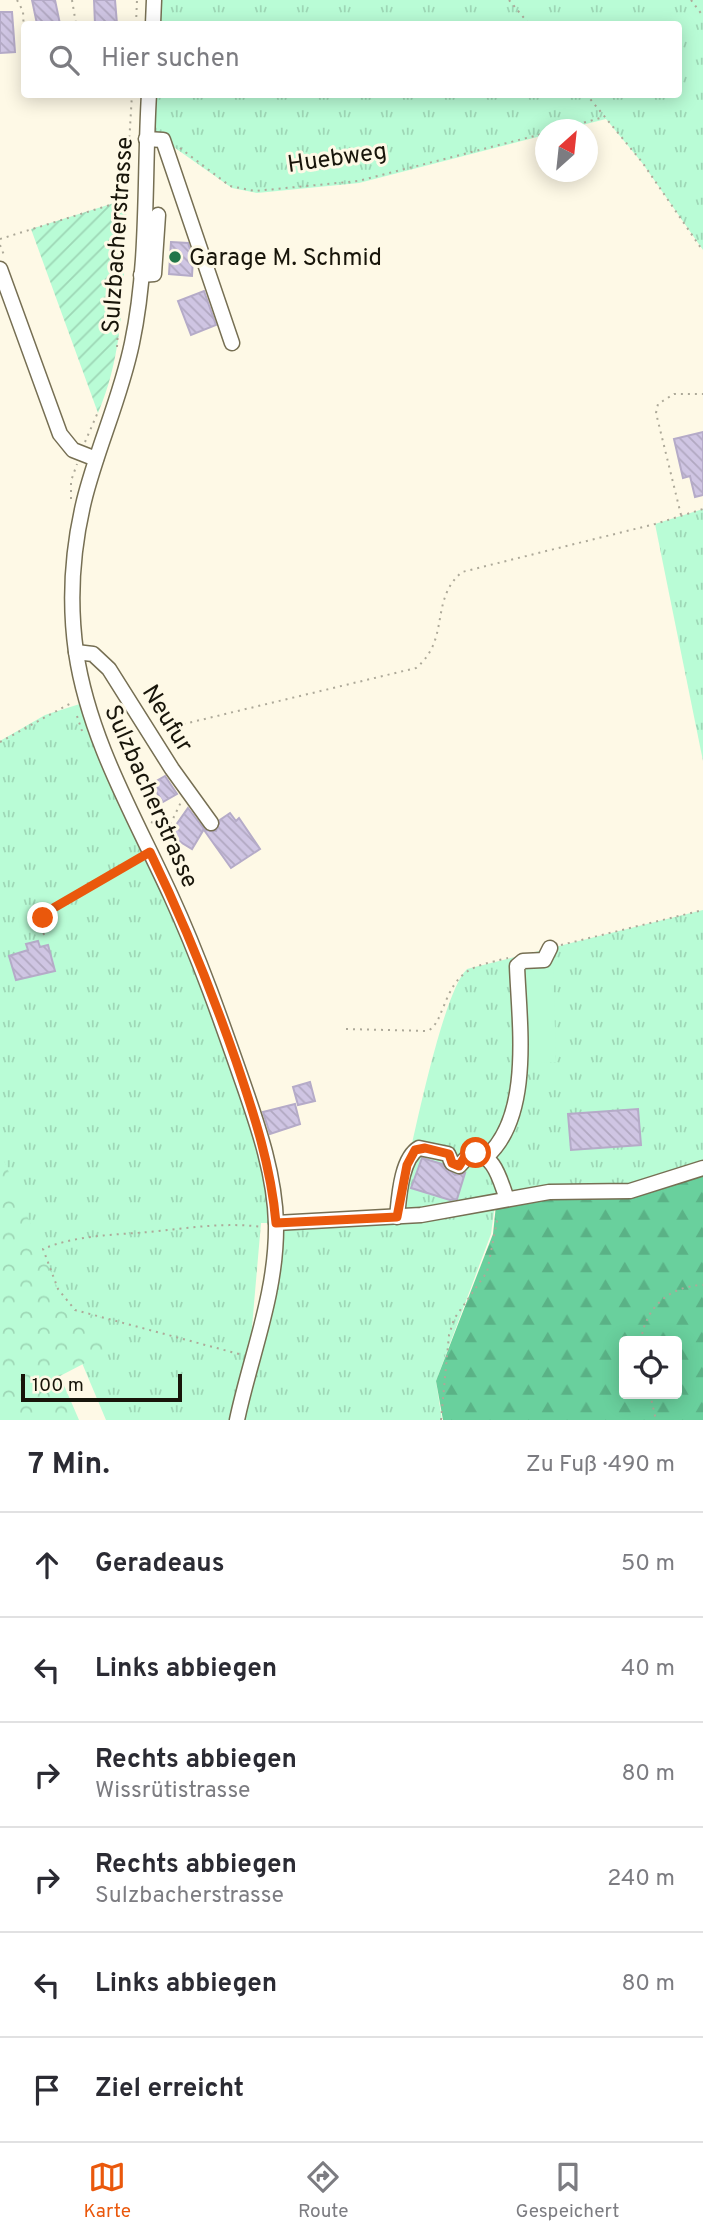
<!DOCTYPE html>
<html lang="de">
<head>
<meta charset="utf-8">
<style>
  :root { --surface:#fff; --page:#f7f7f7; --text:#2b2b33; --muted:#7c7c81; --line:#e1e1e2; --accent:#ea580c }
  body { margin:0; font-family:Overpass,sans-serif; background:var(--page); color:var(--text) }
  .controls { position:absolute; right:21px; bottom:21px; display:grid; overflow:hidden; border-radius:7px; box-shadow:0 4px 18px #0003 }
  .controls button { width:63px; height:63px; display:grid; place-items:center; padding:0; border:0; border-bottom:2px solid var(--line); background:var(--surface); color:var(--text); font:35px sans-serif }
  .compass { position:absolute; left:535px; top:119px; width:63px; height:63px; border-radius:50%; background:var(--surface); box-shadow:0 4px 18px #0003; rotate:27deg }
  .scale { position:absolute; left:21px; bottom:18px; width:161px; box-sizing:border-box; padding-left:7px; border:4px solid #18150a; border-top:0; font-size:19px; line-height:24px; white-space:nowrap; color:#18150a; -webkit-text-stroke:5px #fef9e6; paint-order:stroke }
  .stop { position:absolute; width:21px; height:21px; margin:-16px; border:5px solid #ea580c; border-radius:50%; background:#fff }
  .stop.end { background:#ea580c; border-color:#fff; box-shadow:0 2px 7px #0008 }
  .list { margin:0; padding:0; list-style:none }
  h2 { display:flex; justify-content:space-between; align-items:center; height:91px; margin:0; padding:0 28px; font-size:30px }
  h2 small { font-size:23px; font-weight:400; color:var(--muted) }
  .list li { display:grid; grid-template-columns:46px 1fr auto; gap:21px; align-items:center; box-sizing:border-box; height:105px; padding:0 28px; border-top:2px solid var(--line) }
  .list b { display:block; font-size:26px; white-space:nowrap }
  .list p { margin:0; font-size:23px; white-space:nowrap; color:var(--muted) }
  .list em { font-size:23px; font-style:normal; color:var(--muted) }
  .icon { flex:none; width:38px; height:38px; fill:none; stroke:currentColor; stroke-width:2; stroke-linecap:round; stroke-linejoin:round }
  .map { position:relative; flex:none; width:703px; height:1420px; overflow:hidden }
  .search { position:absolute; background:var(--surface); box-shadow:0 4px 18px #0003; left:21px; right:21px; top:21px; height:77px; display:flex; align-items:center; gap:18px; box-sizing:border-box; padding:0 24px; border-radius:7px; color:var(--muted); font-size:26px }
  .sheet { height:721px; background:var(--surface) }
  nav { display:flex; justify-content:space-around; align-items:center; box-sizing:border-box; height:98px; border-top:2px solid var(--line); background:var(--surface); font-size:19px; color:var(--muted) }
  nav a { display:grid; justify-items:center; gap:4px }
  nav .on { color:var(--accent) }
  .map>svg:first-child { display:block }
  .grass { fill:url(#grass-tufts); fill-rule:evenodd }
  .forest { fill:url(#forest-firs); fill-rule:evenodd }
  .park { fill:url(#park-crowns) }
  .garden { fill:url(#garden-furrows) }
  .pitch { fill:#b9fcd6 }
  .building { fill:url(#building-back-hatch); stroke:#b5abc8; stroke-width:2 }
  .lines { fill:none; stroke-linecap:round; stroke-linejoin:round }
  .minor-casing { stroke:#766f53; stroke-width:17 }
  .path { stroke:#ada999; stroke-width:2; stroke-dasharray:2 5; stroke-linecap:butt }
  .minor { stroke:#fff; stroke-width:14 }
  .route { stroke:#ea580c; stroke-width:9 }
  .poi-dot { fill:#217548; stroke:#fef9e6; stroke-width:2.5 }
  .labels { text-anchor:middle; stroke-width:6; stroke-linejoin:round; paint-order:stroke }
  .street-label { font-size:24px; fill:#18150a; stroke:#fef9e6 }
  .poi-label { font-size:24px; fill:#18150a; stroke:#fef9e6; text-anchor:start }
</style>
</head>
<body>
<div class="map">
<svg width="703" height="1420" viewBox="0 0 703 1420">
  <defs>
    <pattern id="grass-tufts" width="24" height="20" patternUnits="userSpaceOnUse" patternTransform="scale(1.75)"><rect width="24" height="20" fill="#b9fcd6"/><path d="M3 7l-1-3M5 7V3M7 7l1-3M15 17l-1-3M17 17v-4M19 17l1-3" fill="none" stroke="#9ed7b6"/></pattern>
    <pattern id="forest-firs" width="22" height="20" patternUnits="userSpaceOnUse" patternTransform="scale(1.75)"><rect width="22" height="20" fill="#69d09d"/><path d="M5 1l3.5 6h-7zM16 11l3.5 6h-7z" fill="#5ab286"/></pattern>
    <pattern id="park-crowns" width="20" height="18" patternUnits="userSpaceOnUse" patternTransform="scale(1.75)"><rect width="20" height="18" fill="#b9fcd6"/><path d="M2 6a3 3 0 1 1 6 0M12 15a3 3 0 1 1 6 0" fill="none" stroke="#9ed7b6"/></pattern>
    <pattern id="garden-furrows" width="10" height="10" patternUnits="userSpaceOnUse" patternTransform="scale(1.75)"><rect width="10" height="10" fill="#b9fcd6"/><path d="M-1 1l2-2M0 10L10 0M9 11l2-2" fill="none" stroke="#9ed7b6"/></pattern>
    <pattern id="building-back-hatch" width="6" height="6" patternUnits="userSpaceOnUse" patternTransform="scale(1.75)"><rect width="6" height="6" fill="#cfc5e3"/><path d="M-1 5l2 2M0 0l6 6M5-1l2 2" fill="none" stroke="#b1a8c1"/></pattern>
  </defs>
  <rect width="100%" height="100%" fill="#fef9e6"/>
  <g class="grass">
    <polygon points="147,0 703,0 703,250 643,164 606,119 566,129 546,130 545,135 359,183 257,193 232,188 148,129 144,94 678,94 678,24 146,24"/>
    <polygon points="703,509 703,761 655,524"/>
    <path d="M86,702L189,936L248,1097L276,1223L396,1217C407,1171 440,995 467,969L703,910V1167L656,1184L495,1204L491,1234L436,1381L442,1420H106L26,1230L0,1158V741L45,715ZM261,1223H276L248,1373Z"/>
  </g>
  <path class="forest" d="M703,1168V1420H443L436,1381L493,1234L496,1205L597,1193ZM624,1341H677V1394H624Z"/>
  <polygon class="park" points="0,1151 58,1289 75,1310 101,1317 106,1352 60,1376 79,1420 0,1420"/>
  <path class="garden" d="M127,199C123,271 127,346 98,413L31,229Z"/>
  <polygon class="pitch" points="553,964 556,1062 524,1064 520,965"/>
  <g class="building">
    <polygon points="32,0 55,0 60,24 37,24"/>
    <polygon points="94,0 115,0 117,24 95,24"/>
    <polygon points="0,12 12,12 15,52 0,53"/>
    <polygon points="171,242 188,243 193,258 192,276 169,274"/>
    <polygon points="204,291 216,325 191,335 178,301"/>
    <polygon points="703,432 703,495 695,497 690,476 683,478 674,439"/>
    <polygon points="165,776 177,794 163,802 151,784"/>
    <polygon points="188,808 204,829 192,849 169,835"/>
    <polygon points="230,813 236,821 239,818 260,849 231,868 204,830 216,831 220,820"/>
    <polygon points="38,941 40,947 48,945 55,971 16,980 9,956 28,950 26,944"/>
    <polygon points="310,1082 315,1101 298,1105 293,1087"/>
    <polygon points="295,1104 300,1124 270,1134 263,1112"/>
    <polygon points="638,1109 641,1145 571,1150 568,1114"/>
    <polygon points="422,1158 442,1164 455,1175 465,1173 457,1199 450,1200 411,1188"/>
  </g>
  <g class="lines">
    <defs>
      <g id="minor">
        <polyline points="153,24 154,0"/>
        <path d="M149,94C144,176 149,263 132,343C121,397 97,448 84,501C72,551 69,602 76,652C89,740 135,817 171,896C199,957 221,1020 243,1083C259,1129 275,1176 276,1224C277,1293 251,1354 237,1420"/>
        <polyline points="146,139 163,140 232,343"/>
        <polyline points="0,269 60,434 73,450 96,459"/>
        <polyline points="141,275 154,274 158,215"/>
        <polyline points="76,652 93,654 109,669 172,769 211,823"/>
        <path d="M486,1157C533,1116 519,1022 517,966L523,961L544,960L550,948"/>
        <path d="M397,1217C399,1198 401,1158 419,1148L448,1154L452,1163L459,1166L470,1154C495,1152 500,1181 507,1199"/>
        <polyline points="276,1223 421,1215 549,1192 630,1191 703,1168"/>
      </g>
    </defs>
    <use href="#minor" class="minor-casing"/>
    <g class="path">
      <polyline points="17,0 23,11 24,34"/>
      <polyline points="72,0 76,24"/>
      <polyline points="509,0 529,24"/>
      <polyline points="691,0 703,16"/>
      <polyline points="136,24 137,0"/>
      <polyline points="586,94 642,162 703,251"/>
      <polyline points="557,130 604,117"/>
      <polyline points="180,148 230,186 255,191 358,181 546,133"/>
      <polyline points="0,239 126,200"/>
      <polyline points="0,245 4,255"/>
      <polyline points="117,347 132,94"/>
      <polyline points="85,442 98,412"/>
      <polyline points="71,499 71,481 77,464"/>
      <polyline points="681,515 656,413 658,404 674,394 703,394"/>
      <polyline points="77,716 82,731"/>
      <path d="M163,729L416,668C451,639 429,600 462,572L655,524L703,509"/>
      <polyline points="0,742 73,702"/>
      <polyline points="151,822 164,827 170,825 181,802"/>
      <polyline points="44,935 41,925 50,910 139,857"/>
      <polyline points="561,945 703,910"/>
      <path d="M346,1029L428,1031C437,1025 439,1017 443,1008C458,969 470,967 508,958"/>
      <path d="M641,1341C645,1308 669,1286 703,1285"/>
      <path d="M239,1354L75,1310L58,1289L43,1249C76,1235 114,1235 149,1232C188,1228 225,1222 263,1227"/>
      <polyline points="650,1394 656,1420"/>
      <polyline points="441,1420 449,1335 454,1319 487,1272 498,1216"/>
    </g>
    <use href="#minor" class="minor"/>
  </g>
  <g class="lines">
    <path class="route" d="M43,918L50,910L150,852C183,920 211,989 236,1061C254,1114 271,1166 276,1223L397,1217L407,1165L415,1150L425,1148L449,1154L452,1163L459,1166L466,1155L476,1153"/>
  </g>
  <circle class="poi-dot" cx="175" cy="257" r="7"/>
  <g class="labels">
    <g class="street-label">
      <text transform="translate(337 157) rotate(-8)" y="8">Huebweg</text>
      <text transform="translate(117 235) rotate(-86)" y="8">Sulzbacherstrasse</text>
      <text transform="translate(168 718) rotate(58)" y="8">Neufur</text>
      <text transform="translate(152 796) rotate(66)" y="8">Sulzbacherstrasse</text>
    </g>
    <g class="poi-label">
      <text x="189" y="265">Garage M. Schmid</text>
    </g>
  </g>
</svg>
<div class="controls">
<button><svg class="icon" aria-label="locate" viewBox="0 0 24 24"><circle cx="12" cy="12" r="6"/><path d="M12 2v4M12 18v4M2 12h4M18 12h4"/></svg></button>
</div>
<svg class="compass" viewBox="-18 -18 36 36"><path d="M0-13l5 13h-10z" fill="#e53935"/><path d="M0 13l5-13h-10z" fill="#7c7c81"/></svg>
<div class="scale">100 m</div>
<div class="stop" style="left:476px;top:1153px"></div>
<div class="stop end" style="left:43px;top:918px"></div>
<div class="search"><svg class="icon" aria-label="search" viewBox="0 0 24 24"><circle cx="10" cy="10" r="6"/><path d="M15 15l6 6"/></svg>Hier suchen</div>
</div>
<section class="sheet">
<h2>7 Min.<small>Zu Fuß · 490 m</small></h2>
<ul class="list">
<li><svg class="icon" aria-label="ahead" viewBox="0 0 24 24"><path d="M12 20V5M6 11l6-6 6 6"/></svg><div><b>Geradeaus</b></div><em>50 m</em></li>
<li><svg class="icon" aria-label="left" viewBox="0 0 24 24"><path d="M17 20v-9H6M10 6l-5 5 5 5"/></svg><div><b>Links abbiegen</b></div><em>40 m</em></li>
<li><svg class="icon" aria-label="right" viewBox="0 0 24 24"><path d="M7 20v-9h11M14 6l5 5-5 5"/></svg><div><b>Rechts abbiegen</b><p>Wissrütistrasse</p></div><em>80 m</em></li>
<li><svg class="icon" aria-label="right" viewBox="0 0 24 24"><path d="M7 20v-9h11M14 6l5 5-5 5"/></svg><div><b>Rechts abbiegen</b><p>Sulzbacherstrasse</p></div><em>240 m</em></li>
<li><svg class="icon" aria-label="left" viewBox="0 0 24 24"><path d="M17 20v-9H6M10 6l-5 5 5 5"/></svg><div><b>Links abbiegen</b></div><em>80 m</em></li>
<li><svg class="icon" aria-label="arrive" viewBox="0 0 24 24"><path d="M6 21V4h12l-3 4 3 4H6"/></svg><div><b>Ziel erreicht</b></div></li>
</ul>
</section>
<nav>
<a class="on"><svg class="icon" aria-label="map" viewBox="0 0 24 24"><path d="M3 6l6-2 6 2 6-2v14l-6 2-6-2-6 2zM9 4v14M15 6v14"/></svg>Karte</a>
<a><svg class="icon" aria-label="directions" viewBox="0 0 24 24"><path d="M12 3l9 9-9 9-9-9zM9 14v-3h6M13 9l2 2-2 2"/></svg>Route</a>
<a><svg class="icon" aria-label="saved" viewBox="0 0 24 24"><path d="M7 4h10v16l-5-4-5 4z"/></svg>Gespeichert</a>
</nav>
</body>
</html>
